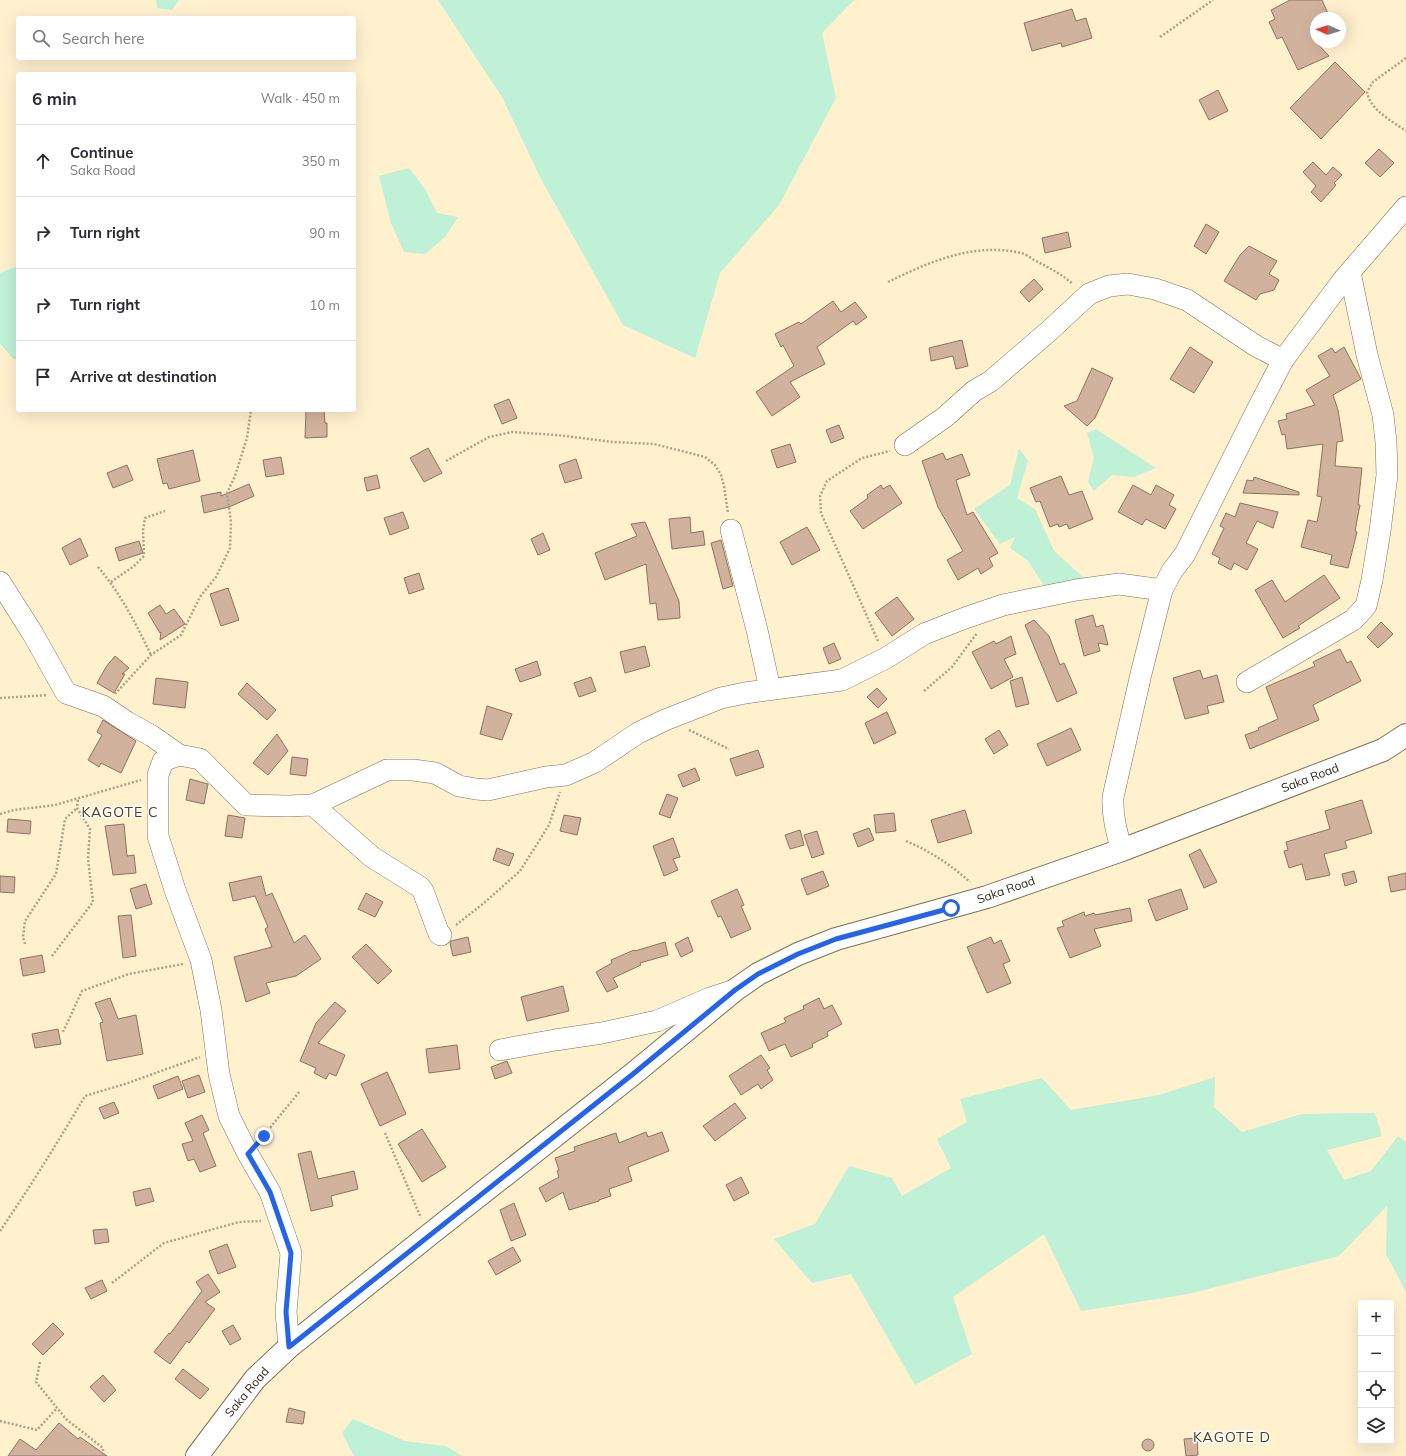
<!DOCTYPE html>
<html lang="en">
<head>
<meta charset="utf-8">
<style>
  :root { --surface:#fff; --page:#f7f7f7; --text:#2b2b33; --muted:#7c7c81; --line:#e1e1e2 }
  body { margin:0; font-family:Mulish,sans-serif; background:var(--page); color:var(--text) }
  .controls { position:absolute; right:12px; bottom:12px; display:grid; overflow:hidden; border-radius:4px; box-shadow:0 4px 16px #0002 }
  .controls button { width:36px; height:36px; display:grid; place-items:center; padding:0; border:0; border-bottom:1px solid var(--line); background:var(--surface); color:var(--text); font:20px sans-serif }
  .compass { position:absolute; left:1310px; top:12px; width:36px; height:36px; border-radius:50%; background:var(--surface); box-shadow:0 4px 16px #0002; rotate:273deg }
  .stop { position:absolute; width:12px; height:12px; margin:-9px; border:3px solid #2563eb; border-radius:50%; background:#fff }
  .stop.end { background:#2563eb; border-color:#fff; box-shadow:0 1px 4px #0008 }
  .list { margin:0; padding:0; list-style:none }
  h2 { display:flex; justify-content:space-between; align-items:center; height:52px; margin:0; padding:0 16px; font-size:17px }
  h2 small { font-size:13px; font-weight:400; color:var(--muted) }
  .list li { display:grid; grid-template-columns:26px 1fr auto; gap:12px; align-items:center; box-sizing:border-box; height:72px; padding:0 16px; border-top:1px solid var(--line) }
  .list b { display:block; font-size:15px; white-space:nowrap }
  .list p { margin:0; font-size:13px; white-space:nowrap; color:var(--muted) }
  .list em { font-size:13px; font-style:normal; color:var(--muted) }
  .icon { flex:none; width:22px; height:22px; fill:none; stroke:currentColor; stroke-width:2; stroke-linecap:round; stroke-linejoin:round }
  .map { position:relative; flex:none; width:1406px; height:1456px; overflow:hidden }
  .search { position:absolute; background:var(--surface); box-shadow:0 4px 16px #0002; left:16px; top:16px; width:340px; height:44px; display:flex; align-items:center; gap:10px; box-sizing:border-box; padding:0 14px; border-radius:4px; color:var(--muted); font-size:15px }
  .panel { position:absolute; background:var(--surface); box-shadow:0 4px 16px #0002; left:16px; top:72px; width:340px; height:340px; border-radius:4px }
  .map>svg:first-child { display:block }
  .green { fill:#bff1d7 }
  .building { fill:#d1b29d; stroke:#8f725e }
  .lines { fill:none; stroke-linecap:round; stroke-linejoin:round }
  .minor-casing { stroke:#7e7152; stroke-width:22 }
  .major-casing { stroke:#7e7152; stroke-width:24 }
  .path { stroke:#aca188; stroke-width:2.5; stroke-dasharray:2 2; stroke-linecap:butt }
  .minor { stroke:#fff; stroke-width:21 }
  .major { stroke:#fff; stroke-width:22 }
  .route { stroke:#2563eb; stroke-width:5 }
  .labels { text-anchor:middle; stroke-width:3; stroke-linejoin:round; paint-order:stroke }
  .street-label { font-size:12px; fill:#312b1e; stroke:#fefefe }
  .quarter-label { font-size:14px; letter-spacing:1px; fill:#4c4023; stroke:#fefefe }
</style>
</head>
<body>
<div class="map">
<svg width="1406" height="1456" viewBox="0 0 1406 1456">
  <rect width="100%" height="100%" fill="#fff0ce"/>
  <g class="green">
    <polygon points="156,0 179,0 172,10 157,8"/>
    <polygon points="438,0 854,0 822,33 836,98 779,205 720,273 695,358 623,325 541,179 502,97"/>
    <polygon points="409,168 425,189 437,213 458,217 445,237 425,254 404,252 391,223 379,176"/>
    <polygon points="18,266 18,357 14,360 0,343 0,273"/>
    <polygon points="1096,429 1156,468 1134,477 1112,475 1094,491 1088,482 1094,458 1087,433"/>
    <polygon points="1019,448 1028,461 1017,498 1035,509 1054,551 1092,585 1048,592 1028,561 1010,548 1015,537 1000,544 974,509 1010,485"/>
    <polygon points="1215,1077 1214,1107 1242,1132 1302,1114 1375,1113 1382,1136 1327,1150 1344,1180 1371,1171 1398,1136 1406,1142 1406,1292 1386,1254 1387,1206 1339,1256 1188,1294 1081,1311 1044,1234 953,1297 972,1354 915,1385 851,1274 812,1283 774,1239 815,1224 849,1166 892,1178 902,1196 951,1168 937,1139 967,1122 960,1099 1042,1078 1071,1110 1159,1095"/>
    <polygon points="353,1419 405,1441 446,1446 462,1456 354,1456 342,1433"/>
  </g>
  <g class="building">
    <polygon points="1290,0 1322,0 1330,18 1316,18 1316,42 1329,56 1298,70 1282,37 1277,39 1269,22 1275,19 1271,10"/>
    <polygon points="1072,9 1076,21 1086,18 1092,38 1062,47 1061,43 1032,51 1024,23"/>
    <polygon points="1335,62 1365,92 1321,139 1290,108"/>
    <polygon points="1218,90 1228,111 1209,120 1199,100"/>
    <polygon points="1379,149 1394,163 1380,177 1365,163"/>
    <polygon points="1313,162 1326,175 1333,167 1342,175 1334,183 1336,185 1321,202 1311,192 1316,186 1303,172"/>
    <polygon points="1206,224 1219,232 1206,254 1194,246"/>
    <polygon points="1068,232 1071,247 1045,253 1042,238"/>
    <polygon points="1249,246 1277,261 1269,274 1279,280 1274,290 1260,294 1256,300 1224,281 1240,255"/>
    <polygon points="1034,279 1043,289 1029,302 1020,292"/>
    <polygon points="833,301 841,312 855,302 867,317 856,325 853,321 817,347 825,364 790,382 800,397 772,416 756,392 794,366 783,345 781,347 775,334 799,322 801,324"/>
    <polygon points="962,340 968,366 956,369 953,356 931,361 929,348"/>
    <polygon points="1190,347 1213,362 1194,393 1170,379"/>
    <polygon points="1344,347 1361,379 1333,395 1338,410 1343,441 1337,442 1335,466 1362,468 1358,505 1360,505 1355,531 1357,532 1348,568 1330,564 1332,555 1301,547 1308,520 1317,522 1322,497 1317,496 1323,444 1287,449 1285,434 1282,435 1278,421 1287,419 1286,414 1315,405 1306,390 1330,376 1318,356 1332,348 1335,353"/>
    <polygon points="1092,368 1113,378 1095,418 1087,426 1064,406 1077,401"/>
    <polygon points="509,399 517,418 502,424 494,405"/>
    <polygon points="306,410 324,410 325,423 327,423 327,437 305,438"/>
    <polygon points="839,425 844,438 831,443 826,430"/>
    <polygon points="790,444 796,462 777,468 771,450"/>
    <polygon points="428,448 442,473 424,482 410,458"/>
    <polygon points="193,450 200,481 169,489 167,483 163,484 157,459"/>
    <polygon points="943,453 946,460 962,454 970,475 956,480 967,515 973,512 998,553 989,558 993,566 981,574 978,568 958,580 947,560 963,551 938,507 922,461"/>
    <polygon points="281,457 284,474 266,477 263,460"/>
    <polygon points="576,459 582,478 565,483 559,465"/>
    <polygon points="127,465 133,480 113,488 107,473"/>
    <polygon points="377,475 380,488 367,491 364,478"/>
    <polygon points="1061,476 1069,495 1082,491 1093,519 1069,529 1067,524 1059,527 1058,524 1050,527 1040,501 1036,502 1030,488"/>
    <polygon points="1254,477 1299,492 1299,495 1243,493 1247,480 1253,481"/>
    <polygon points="249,484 254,496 229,507 204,513 201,496 221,492 221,496"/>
    <polygon points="881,485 883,489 890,485 902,503 863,529 850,511 868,498 867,495"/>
    <polygon points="1133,485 1151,495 1156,485 1174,495 1169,505 1176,509 1165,529 1146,519 1142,525 1118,512"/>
    <polygon points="1240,503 1278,512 1273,528 1257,521 1246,543 1258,549 1247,570 1234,563 1231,570 1218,563 1220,558 1212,554 1224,528 1220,526 1226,513 1235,517"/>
    <polygon points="403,512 409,528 390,535 384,518"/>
    <polygon points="690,517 691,533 703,531 705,545 672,549 669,519"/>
    <polygon points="645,522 679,601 680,618 658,620 656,603 650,604 646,564 605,580 595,553 637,536 631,524"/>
    <polygon points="807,527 820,550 792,565 780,542"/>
    <polygon points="543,533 550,550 538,555 531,539"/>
    <polygon points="80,538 88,556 70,565 62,548"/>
    <polygon points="721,540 733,586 723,589 711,543"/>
    <polygon points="139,541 143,553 119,561 115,548"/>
    <polygon points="419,573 424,589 409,594 404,578"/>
    <polygon points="1324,575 1340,598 1298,626 1300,628 1283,638 1255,590 1272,580 1285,602"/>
    <polygon points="228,588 239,620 221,626 210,594"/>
    <polygon points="897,597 914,619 892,636 875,613"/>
    <polygon points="160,605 166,614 174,609 185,624 160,640 161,632 160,633 148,613"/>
    <polygon points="1093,615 1096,627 1103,625 1108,645 1098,643 1100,651 1084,656 1075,620"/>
    <polygon points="1034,620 1049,636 1060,665 1064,663 1077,693 1057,702 1025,625"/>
    <polygon points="1381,622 1393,634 1378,648 1367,637"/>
    <polygon points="1011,636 1016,654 1004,659 1013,677 991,689 972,652 994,641 996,644"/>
    <polygon points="834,643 841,659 829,664 823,648"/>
    <polygon points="645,646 650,666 625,673 620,652"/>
    <polygon points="1340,649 1347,663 1351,661 1361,681 1313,705 1319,720 1250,749 1245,735 1259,730 1258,728 1278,719 1266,687 1315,666 1313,662"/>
    <polygon points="115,656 129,668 122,674 125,674 114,693 97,683 106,667"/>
    <polygon points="537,661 541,675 520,682 515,669"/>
    <polygon points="1200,670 1203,679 1217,675 1224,702 1207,706 1209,713 1185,719 1173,678"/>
    <polygon points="591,677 596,691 579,697 574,683"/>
    <polygon points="1022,677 1029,704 1016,707 1010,681"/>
    <polygon points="156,678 188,682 185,708 153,704"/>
    <polygon points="247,683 276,710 267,720 238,694"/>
    <polygon points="877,688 887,699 878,708 867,697"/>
    <polygon points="487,706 512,714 502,740 480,734"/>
    <polygon points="887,712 896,733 874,744 865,723"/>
    <polygon points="103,720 136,741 121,773 101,763 99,767 88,760 102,735 97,732"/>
    <polygon points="1071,728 1081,750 1047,766 1037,744"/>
    <polygon points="999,730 1008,745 994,754 985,739"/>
    <polygon points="277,734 288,751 268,775 253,763"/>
    <polygon points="758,750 764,767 736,776 730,759"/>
    <polygon points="292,757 308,759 306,776 290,774"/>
    <polygon points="695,768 700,780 683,787 678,775"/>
    <polygon points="190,779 208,784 204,804 186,800"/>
    <polygon points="667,794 678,798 670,818 659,814"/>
    <polygon points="1362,800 1372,833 1345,841 1347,848 1324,854 1330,875 1306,880 1302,864 1289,868 1284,851 1288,850 1286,842 1330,829 1325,811"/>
    <polygon points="965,810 972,833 938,843 931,820"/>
    <polygon points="894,813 896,831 876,833 874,815"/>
    <polygon points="228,815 245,818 242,838 225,836"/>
    <polygon points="564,815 581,818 577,835 560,831"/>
    <polygon points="8,819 31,821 30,834 7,832"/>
    <polygon points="124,824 127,856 134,855 136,873 113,875 105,826"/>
    <polygon points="869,828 874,840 858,847 853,834"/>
    <polygon points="800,830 804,845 790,849 785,835"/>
    <polygon points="817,831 824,854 812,858 804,835"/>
    <polygon points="673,838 680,857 673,859 678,870 664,876 653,846"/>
    <polygon points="497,848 514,854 509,866 493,860"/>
    <polygon points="1200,849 1217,882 1204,888 1189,855"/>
    <polygon points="823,871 829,886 807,895 801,879"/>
    <polygon points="1354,871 1357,882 1345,886 1342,874"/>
    <polygon points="1406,873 1406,889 1391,892 1388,877"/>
    <polygon points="0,876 15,877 14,893 0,892"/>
    <polygon points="261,876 266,896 272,893 294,943 305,935 321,959 296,976 266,983 270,993 246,1002 234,957 272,947 265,929 268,927 255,896 233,901 229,883"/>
    <polygon points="146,884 152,904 136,909 130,889"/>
    <polygon points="737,889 744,905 741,906 751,929 731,938 721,916 718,917 711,901"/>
    <polygon points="1181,889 1188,909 1156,921 1148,900"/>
    <polygon points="366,893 383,902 375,917 358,909"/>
    <polygon points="1130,908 1132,921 1094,929 1101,946 1070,958 1057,928 1064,926 1062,921 1084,912 1085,916 1094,913 1095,915"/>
    <polygon points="131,915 136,956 123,958 118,916"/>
    <polygon points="468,937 471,952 453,956 450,943 451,941"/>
    <polygon points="688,937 693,951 681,957 675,944"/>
    <polygon points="991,937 994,944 1001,940 1010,961 1003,964 1011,983 987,993 967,947"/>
    <polygon points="665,942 668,955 640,963 641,965 613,978 618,987 607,992 596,972 612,963 611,960 634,950 635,951"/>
    <polygon points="366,944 392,971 378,984 352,957"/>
    <polygon points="42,955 45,972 23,976 20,959"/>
    <polygon points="563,986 569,1011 527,1021 521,997"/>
    <polygon points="110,998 118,1019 136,1015 143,1054 107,1061 100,1023 103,1022 95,1003"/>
    <polygon points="819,998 824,1009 832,1005 842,1024 827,1032 828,1036 812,1044 813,1047 791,1057 785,1044 769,1051 761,1033 786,1022 784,1018 804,1009 803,1006"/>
    <polygon points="335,1002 346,1011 318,1043 345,1055 336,1076 329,1073 326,1079 314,1073 316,1068 300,1061 316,1023"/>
    <polygon points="58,1029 61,1044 35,1048 32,1034"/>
    <polygon points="457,1045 460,1069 429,1073 426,1049"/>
    <polygon points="761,1055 770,1068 767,1070 773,1080 761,1089 758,1084 741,1095 729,1076"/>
    <polygon points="507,1061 512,1073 495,1079 491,1067"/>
    <polygon points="387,1072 406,1114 380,1126 361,1084"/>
    <polygon points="199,1075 205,1092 188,1098 182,1081"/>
    <polygon points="178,1076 183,1089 158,1099 153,1086"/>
    <polygon points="114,1102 119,1113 104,1119 99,1108"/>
    <polygon points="735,1103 746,1118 715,1141 703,1126"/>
    <polygon points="202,1115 209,1130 203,1133 216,1166 200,1172 194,1159 188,1161 182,1144 193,1141 185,1123"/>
    <polygon points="422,1129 446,1167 422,1182 398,1144"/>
    <polygon points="646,1132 648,1137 662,1132 669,1151 628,1167 632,1181 609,1189 611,1196 599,1200 599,1201 569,1210 563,1192 546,1202 539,1188 559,1177 557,1171 559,1170 555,1158 575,1151 574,1147 616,1133 619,1143"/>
    <polygon points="311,1151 318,1179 354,1171 358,1189 331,1196 333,1206 311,1211 298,1154"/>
    <polygon points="741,1177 749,1193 734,1201 726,1185"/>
    <polygon points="150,1188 154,1201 136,1206 133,1192"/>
    <polygon points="514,1203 526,1235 511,1241 500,1210"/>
    <polygon points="107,1229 109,1242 95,1244 93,1230"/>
    <polygon points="227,1244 236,1267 218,1274 209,1251"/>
    <polygon points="513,1247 521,1261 496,1275 488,1261"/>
    <polygon points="208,1274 220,1292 205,1302 215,1309 189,1343 187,1341 170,1364 154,1352 169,1333 170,1334 202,1291 196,1282"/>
    <polygon points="102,1280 107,1291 91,1299 85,1288"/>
    <polygon points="53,1323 64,1334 43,1355 32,1344"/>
    <polygon points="233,1325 241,1339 230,1345 222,1331"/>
    <polygon points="183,1369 209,1389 200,1399 175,1379"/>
    <polygon points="103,1375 116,1390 104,1402 90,1387"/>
    <polygon points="289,1408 305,1412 303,1424 286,1422"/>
    <polygon points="59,1423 78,1439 80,1437 107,1456 8,1456 20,1439 36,1450"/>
    <polygon points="1197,1438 1198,1455 1186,1456 1184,1439"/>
    <circle cx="1148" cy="1445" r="6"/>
  </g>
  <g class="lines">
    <defs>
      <g id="minor">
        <polyline points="905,445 945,417 974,391 991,381 1049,331 1089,294 1109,286 1128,284 1155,289 1187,300 1256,346 1283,360"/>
        <polyline points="731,530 757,630 770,689"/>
        <polyline points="0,582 33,634 66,693 103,706 127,722 152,736 179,755"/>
        <polyline points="1247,682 1353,620 1366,606 1372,580 1380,531 1387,475 1386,442 1383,415 1367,355 1350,272"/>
        <polyline points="313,805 387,770 413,770 435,773 459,786 476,789 488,790 546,777 566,775 595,762 638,733 665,720 721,698 745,693 842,680 886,658 924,634 965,618 1003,605 1076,590 1119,584 1162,590"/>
        <path d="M1122,850C1116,832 1112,816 1113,797L1141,674L1162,590L1172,571L1185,554L1256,412L1283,360L1343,280L1406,207"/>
        <polyline points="500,1050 555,1040 602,1033 657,1021 710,998 732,991"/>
        <polyline points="289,1347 286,1312 291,1253 270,1192 248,1154 229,1116 219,1074 211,1010 201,960 175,890 158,836 158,775 163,761 179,755 200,759 246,805 288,806 313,805 372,857 420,887 423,891 439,934 441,935"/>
      </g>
      <polyline id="major" points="197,1456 255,1379 289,1347 429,1235 633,1074 735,990 758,974 798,954 836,939 987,897 1122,850 1383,750 1406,735"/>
    </defs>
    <use href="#minor" class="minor-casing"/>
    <use href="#major" class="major-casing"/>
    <g class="path">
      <polyline points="1160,37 1213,0"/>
      <path d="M1406,58L1373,82L1367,92C1370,110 1392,121 1406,131"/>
      <path d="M888,282C929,262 974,242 1021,253C1025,254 1030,257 1034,260C1048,267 1061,274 1073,284"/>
      <polyline points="446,461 489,437 512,432 556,435 613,442 654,444 705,457 715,465 721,475 724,486 728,513"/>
      <path d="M98,567C121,594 136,624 151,655"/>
      <polyline points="111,582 134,566 144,556 143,530 145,518 165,511"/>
      <polyline points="878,641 821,513 820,496 827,481 862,458 890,451"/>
      <polyline points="924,691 952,667 977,633"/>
      <polyline points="115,694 151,655 181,635 200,597 216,577 230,548 231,522 227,493 235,476 247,438 251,410"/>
      <polyline points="0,698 48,695"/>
      <polyline points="689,730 729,749"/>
      <polyline points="0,814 14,810 55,805 141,780"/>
      <path d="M906,841C930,851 951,865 970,882"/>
      <polyline points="456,925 484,903 520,871 549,825 560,792"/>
      <polyline points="25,944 23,937 25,921 56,874 65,819 77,808"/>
      <polyline points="52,956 93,902 88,859 90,829 77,808 78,799"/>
      <polyline points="63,1032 82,991 129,974 183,964"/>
      <polyline points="385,1133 421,1218"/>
      <polyline points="260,1140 300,1091"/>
      <path d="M0,1231C30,1187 58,1142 85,1096L125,1084L200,1057"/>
      <polyline points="112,1283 164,1243 239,1222 261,1221"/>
      <polyline points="40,1362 36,1382 66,1419 103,1448 103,1456"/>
      <polyline points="0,1421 37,1430 57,1408"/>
    </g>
    <use href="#minor" class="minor"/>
    <use href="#major" class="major"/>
  </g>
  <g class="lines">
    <polyline class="route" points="264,1136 248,1154 270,1192 291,1253 286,1312 289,1347 633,1074 735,990 758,974 798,954 836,939 951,908"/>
  </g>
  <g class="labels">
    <g class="street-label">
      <text transform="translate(1310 778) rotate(-21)" y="4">Saka Road</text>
      <text transform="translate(1006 890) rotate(-19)" y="4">Saka Road</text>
      <text transform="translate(247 1392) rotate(-50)" y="4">Saka Road</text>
    </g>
    <g class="quarter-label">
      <text x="120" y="817">KAGOTE C</text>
      <text x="1232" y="1442">KAGOTE D</text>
    </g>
  </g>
</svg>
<div class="controls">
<button>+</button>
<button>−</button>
<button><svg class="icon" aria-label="locate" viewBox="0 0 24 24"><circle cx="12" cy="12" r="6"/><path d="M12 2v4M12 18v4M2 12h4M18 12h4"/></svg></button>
<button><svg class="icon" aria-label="layers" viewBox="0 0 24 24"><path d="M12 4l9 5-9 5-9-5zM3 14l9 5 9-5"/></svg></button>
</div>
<svg class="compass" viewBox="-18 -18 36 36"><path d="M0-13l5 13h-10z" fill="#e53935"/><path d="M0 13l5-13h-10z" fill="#7c7c81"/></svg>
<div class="stop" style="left:951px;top:908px"></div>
<div class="stop end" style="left:264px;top:1136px"></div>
<div class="search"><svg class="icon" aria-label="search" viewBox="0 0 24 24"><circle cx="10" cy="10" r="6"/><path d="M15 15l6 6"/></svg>Search here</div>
<section class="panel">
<h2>6 min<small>Walk · 450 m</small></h2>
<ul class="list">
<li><svg class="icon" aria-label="ahead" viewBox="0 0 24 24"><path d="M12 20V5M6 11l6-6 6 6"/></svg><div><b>Continue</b><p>Saka Road</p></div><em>350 m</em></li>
<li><svg class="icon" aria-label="right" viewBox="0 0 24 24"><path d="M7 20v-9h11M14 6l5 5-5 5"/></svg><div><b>Turn right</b></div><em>90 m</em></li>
<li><svg class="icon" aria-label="right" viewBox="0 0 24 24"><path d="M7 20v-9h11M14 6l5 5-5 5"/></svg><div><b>Turn right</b></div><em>10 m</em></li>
<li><svg class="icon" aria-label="arrive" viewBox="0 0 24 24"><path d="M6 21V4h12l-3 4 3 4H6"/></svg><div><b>Arrive at destination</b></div></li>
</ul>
</section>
</div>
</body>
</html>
